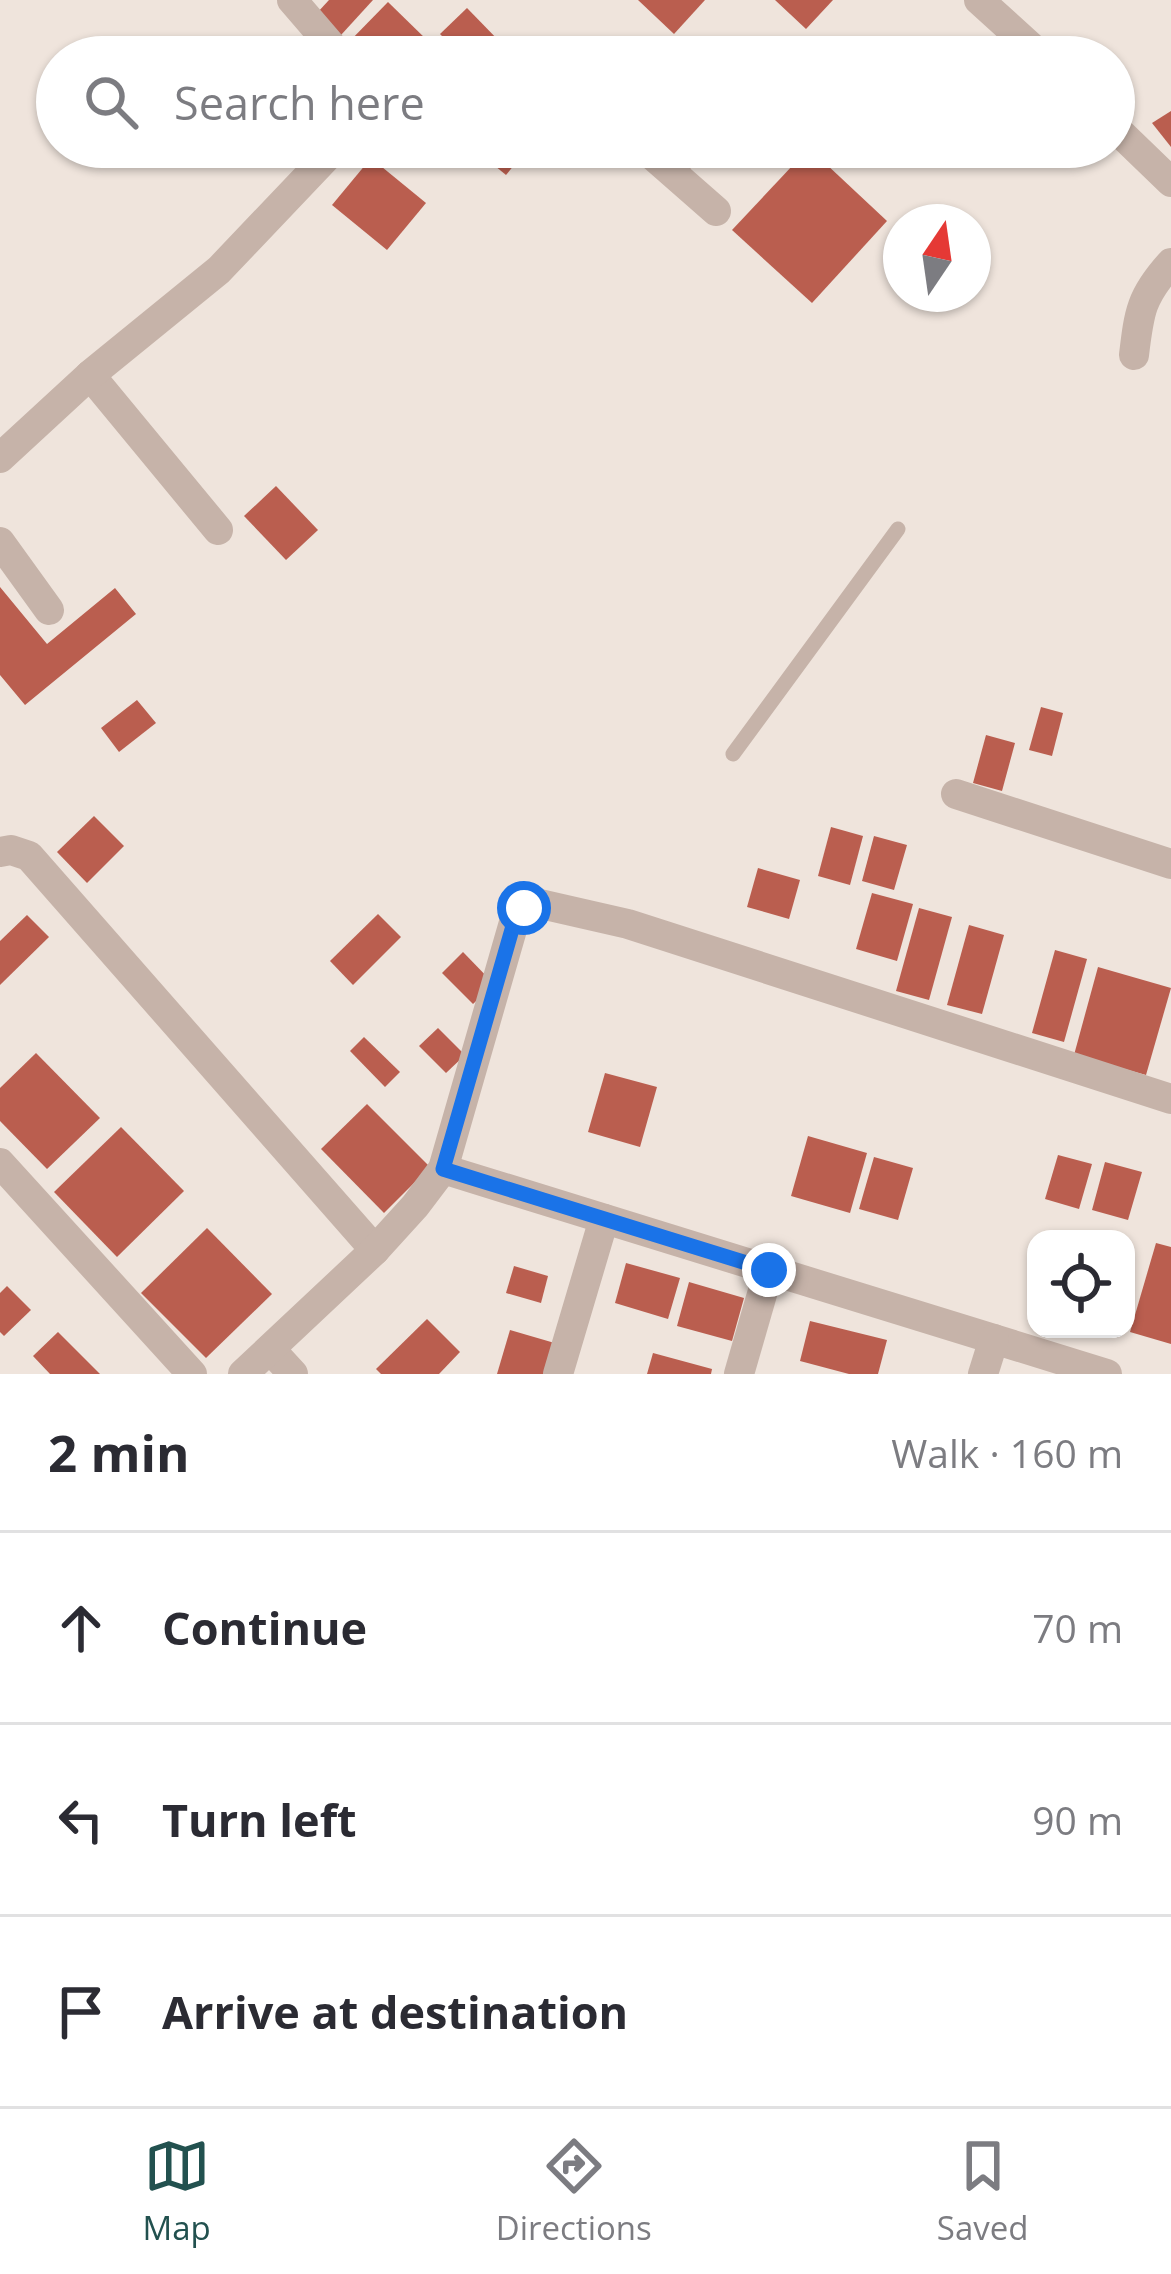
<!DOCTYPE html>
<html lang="en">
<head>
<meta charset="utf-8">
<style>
  :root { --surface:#fff; --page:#f2f2f3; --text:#2b2b33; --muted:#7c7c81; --line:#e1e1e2; --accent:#22514f }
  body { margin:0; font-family:"Open Sans",sans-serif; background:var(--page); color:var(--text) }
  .controls { position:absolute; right:36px; bottom:36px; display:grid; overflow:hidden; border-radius:24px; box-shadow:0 3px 9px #0004 }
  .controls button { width:108px; height:108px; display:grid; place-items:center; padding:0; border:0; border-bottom:3px solid var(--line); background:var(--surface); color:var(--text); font:60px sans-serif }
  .compass { position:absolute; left:883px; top:204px; width:108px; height:108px; border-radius:50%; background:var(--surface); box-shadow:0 3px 9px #0004; rotate:13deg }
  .stop { position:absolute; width:36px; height:36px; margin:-27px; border:9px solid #1a73e8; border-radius:50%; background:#fff }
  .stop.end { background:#1a73e8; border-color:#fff; box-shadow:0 3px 12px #0008 }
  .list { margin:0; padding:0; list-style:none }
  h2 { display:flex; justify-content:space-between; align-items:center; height:156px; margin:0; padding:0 48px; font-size:51px }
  h2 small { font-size:39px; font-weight:400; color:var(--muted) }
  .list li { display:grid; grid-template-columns:78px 1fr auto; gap:36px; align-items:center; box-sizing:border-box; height:192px; padding:0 48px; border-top:3px solid var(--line) }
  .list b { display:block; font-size:45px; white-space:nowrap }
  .list em { font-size:39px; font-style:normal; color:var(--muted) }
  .icon { flex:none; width:66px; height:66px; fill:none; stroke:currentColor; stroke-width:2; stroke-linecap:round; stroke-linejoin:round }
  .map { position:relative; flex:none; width:1171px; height:1374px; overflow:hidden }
  .search { position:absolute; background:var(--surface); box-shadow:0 3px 9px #0004; left:36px; right:36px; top:36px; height:132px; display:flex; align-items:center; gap:30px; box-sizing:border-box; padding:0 42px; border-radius:66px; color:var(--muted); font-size:45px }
  .sheet { height:732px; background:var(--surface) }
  nav { display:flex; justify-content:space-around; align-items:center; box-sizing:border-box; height:168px; border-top:3px solid var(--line); background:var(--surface); font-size:33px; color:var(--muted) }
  nav a { display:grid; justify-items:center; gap:6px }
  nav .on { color:var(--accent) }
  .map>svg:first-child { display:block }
  .building { fill:#ba5e4f }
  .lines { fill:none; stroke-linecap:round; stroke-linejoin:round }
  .service { stroke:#c6b3a9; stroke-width:15 }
  .minor { stroke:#c6b3a9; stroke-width:30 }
  .tertiary { stroke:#c6b3a9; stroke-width:30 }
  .route { stroke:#1a73e8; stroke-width:15 }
</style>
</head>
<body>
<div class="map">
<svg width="1171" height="1374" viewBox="0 0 1171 1374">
  <rect width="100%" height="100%" fill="#efe4dc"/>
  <g class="building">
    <polygon points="329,0 373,0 341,35 317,13"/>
    <polygon points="638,0 705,0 674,34"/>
    <polygon points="775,0 833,0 806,29"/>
    <polygon points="388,2 429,42 414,57 353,57 344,47"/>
    <polygon points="467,8 503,45 491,57 462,57 440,34"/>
    <polygon points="1171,111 1171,147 1152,123"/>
    <polygon points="472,147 529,147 506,175"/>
    <polygon points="648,147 708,147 684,176"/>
    <polygon points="809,148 887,221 812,303 732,230"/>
    <polygon points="371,158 426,203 387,250 332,205"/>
    <polygon points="276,486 318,530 286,560 244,516"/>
    <polygon points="0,587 47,644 115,588 136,614 25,705 0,675"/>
    <polygon points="137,700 156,723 119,752 101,728"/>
    <polygon points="1041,707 1063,713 1052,756 1029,750"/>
    <polygon points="986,735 1015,743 1002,791 973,783"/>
    <polygon points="94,816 124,846 87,883 57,852"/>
    <polygon points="831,827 863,836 850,885 818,876"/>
    <polygon points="874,836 907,845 894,890 862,881"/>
    <polygon points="758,868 800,880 789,919 747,907"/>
    <polygon points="872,893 913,904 897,961 856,949"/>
    <polygon points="919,908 952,917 929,1000 896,991"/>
    <polygon points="378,914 401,937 353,985 330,961"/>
    <polygon points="27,915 49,937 0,985 0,941"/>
    <polygon points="969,925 1004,935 982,1014 947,1005"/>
    <polygon points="1055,950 1087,959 1064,1042 1032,1033"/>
    <polygon points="463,952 494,984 473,1004 442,973"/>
    <polygon points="1098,967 1171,988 1146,1075 1074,1055"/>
    <polygon points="438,1028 465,1055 446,1073 419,1046"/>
    <polygon points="364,1037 400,1072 385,1087 350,1051"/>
    <polygon points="36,1053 100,1118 47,1169 0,1121 0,1088"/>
    <polygon points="605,1073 657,1087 640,1147 588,1132"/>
    <polygon points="367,1104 430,1167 384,1213 321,1149"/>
    <polygon points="121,1127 184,1191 117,1257 54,1192"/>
    <polygon points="808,1136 867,1153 850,1213 791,1196"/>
    <polygon points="1058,1155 1092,1164 1079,1209 1045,1199"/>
    <polygon points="874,1157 913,1168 898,1220 859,1209"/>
    <polygon points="1105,1162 1142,1172 1128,1220 1092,1210"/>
    <polygon points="207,1228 272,1294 206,1358 141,1293"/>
    <polygon points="1156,1243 1171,1247 1171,1344 1130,1332"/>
    <polygon points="626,1263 680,1278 668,1319 615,1303"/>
    <polygon points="514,1266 548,1276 541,1303 506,1293"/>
    <polygon points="689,1282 744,1298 732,1341 677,1326"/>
    <polygon points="7,1286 31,1310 4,1336 0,1332 0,1293"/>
    <polygon points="427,1319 460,1352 439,1374 381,1374 376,1369"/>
    <polygon points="810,1321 887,1340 878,1374 849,1374 800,1361"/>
    <polygon points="510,1330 558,1344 550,1374 497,1374"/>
    <polygon points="58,1332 100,1374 50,1374 33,1356"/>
    <polygon points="653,1353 712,1369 711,1374 647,1374"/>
  </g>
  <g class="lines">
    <polyline class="service" points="733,754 898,529"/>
    <g class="minor">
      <polyline points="292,0 341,57"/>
      <polyline points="425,57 435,52 444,57"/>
      <polyline points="643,147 716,211"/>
      <path d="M1134,355C1139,312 1141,296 1171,263"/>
      <polyline points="90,375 218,530"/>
      <polyline points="0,458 90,375 219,270 336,147"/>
      <polyline points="0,542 49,610"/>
      <polyline points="956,794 1171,864"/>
      <polyline points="0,852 11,850 29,856 375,1250"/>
      <polyline points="0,1163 192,1374"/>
      <polyline points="443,1169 1107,1374"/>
      <polyline points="270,1349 293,1374"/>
      <polyline points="243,1374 375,1250 415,1206 443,1169 515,919 524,907 536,903 628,924 1171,1099"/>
      <polyline points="558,1374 604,1219"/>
      <polyline points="739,1374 769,1270"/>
      <polyline points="983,1374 994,1339"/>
    </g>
    <g class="tertiary">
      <polyline points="979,0 1042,57"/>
      <polyline points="1114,127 1171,182"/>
    </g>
  </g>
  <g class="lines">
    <polyline class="route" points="524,908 515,919 443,1169 769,1270"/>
  </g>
</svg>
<div class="controls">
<button><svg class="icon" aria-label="locate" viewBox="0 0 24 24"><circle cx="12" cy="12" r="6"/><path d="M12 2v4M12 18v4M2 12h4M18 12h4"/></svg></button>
</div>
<svg class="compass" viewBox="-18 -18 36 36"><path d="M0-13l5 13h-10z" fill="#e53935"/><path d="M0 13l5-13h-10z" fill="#7c7c81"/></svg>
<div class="stop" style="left:524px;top:908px"></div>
<div class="stop end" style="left:769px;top:1270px"></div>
<div class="search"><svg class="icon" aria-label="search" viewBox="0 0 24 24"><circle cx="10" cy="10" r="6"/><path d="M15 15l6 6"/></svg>Search here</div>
</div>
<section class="sheet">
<h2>2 min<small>Walk · 160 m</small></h2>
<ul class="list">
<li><svg class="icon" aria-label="ahead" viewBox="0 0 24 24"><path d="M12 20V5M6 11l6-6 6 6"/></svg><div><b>Continue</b></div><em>70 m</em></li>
<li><svg class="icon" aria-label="left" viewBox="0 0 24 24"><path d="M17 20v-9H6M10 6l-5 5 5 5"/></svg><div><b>Turn left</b></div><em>90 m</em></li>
<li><svg class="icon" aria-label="arrive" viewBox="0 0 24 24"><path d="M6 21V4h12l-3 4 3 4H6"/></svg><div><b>Arrive at destination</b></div></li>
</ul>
</section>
<nav>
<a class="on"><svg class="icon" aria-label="map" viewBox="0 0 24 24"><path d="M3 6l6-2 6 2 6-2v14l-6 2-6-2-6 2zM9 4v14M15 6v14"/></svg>Map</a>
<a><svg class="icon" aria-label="directions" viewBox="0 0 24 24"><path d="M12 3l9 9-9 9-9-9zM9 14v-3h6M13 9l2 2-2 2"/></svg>Directions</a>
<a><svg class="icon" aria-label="saved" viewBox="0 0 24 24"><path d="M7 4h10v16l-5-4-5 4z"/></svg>Saved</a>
</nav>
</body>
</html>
